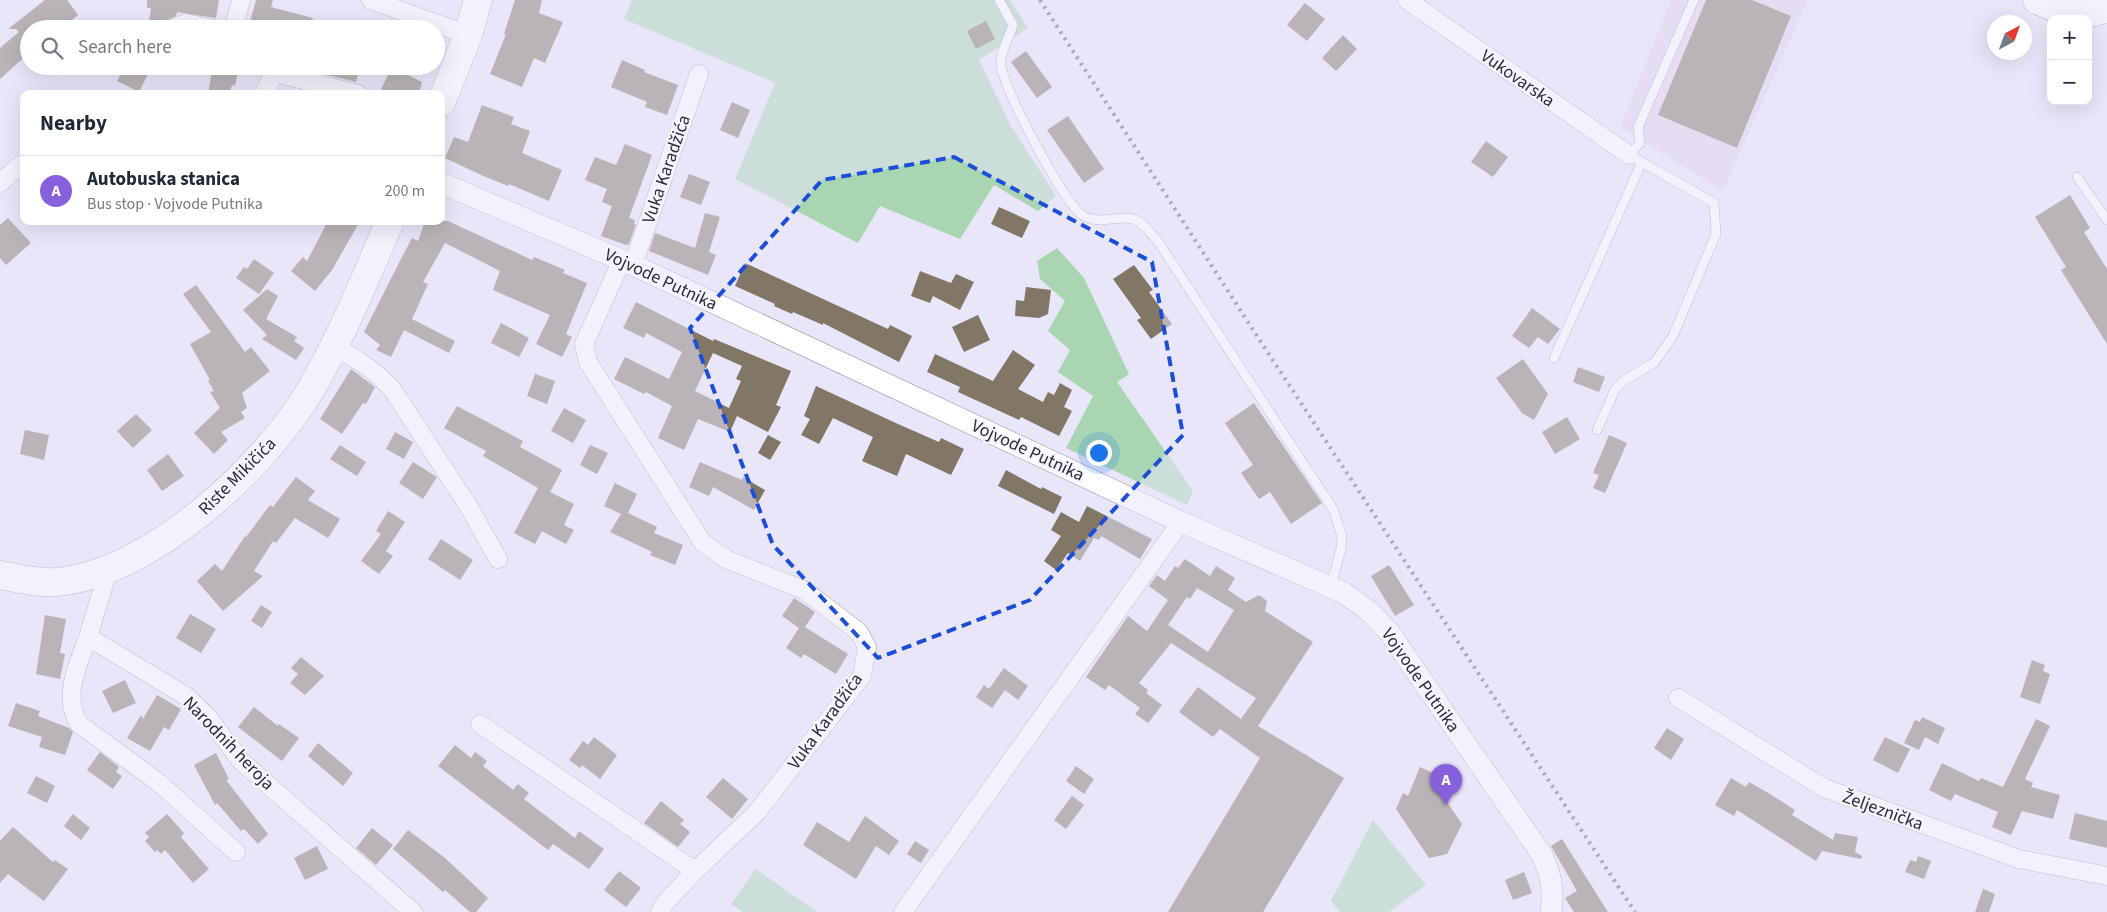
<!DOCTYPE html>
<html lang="en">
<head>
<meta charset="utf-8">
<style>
  :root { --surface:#fff; --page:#f2f2f3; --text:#1f2937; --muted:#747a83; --line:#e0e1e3; --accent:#8761db }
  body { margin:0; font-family:"Source Sans 3",sans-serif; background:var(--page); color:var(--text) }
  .controls { position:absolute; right:15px; top:15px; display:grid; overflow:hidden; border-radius:10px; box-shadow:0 5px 20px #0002 }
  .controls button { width:45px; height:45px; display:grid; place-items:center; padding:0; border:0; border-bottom:1px solid var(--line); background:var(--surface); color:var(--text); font:25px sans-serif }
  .compass { position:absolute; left:1987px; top:15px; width:45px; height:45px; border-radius:50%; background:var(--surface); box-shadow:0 5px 20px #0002; rotate:41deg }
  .you { position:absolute; left:1098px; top:452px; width:18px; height:18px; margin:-12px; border:4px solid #fff; border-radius:50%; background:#1a73e8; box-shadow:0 0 0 8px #1a73e833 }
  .badge { display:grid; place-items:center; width:32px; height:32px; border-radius:50%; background:var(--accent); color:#fff; font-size:16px; font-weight:700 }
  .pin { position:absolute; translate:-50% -41px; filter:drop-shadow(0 1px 2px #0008) }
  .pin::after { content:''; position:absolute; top:26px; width:18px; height:15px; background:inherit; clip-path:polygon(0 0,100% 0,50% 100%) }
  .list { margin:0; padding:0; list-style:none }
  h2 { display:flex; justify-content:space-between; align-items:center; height:65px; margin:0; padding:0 20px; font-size:21px }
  h2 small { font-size:16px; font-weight:400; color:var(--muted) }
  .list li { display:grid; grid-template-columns:32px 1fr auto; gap:15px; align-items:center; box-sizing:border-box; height:70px; padding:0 20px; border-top:1px solid var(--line) }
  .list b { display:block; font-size:19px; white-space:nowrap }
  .list p { margin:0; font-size:16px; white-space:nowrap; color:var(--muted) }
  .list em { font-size:16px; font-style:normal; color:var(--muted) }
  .icon { flex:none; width:28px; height:28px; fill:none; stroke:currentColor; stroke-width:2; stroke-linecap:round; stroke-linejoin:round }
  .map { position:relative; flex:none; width:2107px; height:912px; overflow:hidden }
  .search { position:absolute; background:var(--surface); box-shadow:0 5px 20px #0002; left:20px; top:20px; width:425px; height:55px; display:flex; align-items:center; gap:12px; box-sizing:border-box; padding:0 18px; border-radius:28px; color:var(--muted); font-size:19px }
  .panel { position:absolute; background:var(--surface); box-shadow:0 5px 20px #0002; left:20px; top:90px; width:425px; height:135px; border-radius:10px }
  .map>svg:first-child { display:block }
  .commercial { fill:#e1d6eb }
  .green { fill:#a9d5b3 }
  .building { fill:#827667; fill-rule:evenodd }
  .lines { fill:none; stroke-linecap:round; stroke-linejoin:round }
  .service-casing { stroke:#908d9f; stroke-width:10 }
  .minor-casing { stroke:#908d9f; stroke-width:19 }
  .tertiary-casing { stroke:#908d9f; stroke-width:22 }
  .primary-casing { stroke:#908d9f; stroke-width:29 }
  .service { stroke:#fff; stroke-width:9 }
  .minor { stroke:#fff; stroke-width:18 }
  .tertiary { stroke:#fff; stroke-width:21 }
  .primary { stroke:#fff; stroke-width:28 }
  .rail { stroke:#5f5d68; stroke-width:4; stroke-dasharray:2.5 5; stroke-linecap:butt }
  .marked { fill:none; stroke:#1d4ed8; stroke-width:4; stroke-dasharray:10 6; stroke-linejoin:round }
  .labels { text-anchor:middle; stroke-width:4.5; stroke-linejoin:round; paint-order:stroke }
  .street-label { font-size:18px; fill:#2d2b33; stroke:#f6f5fd }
</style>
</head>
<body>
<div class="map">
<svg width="2107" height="912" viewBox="0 0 2107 912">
  <rect width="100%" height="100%" fill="#e9e6fa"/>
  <polygon class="commercial" points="1671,0 1808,0 1723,191 1620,127"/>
  <g class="green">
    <polygon points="632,0 1010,0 1028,28 979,60 1011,126 1056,196 1038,211 994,185 960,239 880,206 858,243 735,179 775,83 624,19"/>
    <polygon points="1057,248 1084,278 1129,374 1117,382 1193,491 1187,505 1066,448 1093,396 1058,372 1070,350 1048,331 1065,301 1040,279 1037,261"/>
    <polygon points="1373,820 1426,885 1389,912 1340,912 1331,901"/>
    <polygon points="756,869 817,912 743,912 731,904"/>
  </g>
  <g class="building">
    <polygon points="45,0 67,0 78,15 61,29 29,29 29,53 0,79 0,48 19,32 16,29 8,29"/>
    <polygon points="147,0 219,0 216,18 177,12 176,16 163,22 161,29 148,29 151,8 147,8"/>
    <polygon points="256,0 273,0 271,7 313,18 310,29 248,29"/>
    <polygon points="515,0 542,0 539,13 563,22 545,63 534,58 522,87 490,74 506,34 504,34"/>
    <polygon points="1706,0 1752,0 1791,16 1737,148 1658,115"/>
    <polygon points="1305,3 1325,19 1307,41 1287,25"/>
    <polygon points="986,21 995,39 976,49 967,31"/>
    <polygon points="1343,35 1357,49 1336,71 1322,58"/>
    <polygon points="1026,51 1052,87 1037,98 1011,62"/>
    <polygon points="622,60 645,70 644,72 678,85 667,115 645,107 647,102 611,87"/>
    <polygon points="125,66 152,66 139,92 117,81"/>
    <polygon points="213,66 239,66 235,86 232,85 229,94 208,94"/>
    <polygon points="326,66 360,66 356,82 324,74"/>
    <polygon points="392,67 422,82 419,94 391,94 381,89"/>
    <polygon points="732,102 750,110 738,138 720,130"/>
    <polygon points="482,105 514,117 511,124 530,131 522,153 562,170 549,201 509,184 508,186 481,175 445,158 454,137 468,142"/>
    <polygon points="1068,116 1104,169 1084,183 1047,130"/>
    <polygon points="1486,141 1508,157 1493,177 1471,162"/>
    <polygon points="625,144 652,155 629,218 635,220 634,224 636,225 629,244 626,245 601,236 612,206 602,202 607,189 585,180 595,157 616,165"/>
    <polygon points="689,174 710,182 701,205 680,197"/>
    <polygon points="2070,195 2090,228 2084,232 2107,269 2107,344 2061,270 2066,267 2035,217"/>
    <polygon points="999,207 1030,221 1022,238 991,224"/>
    <polygon points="705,213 720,217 709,252 716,255 708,275 649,251 655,233 695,248"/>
    <polygon points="8,218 31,243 6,265 0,258 0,225"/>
    <polygon points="328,221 360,221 332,270 315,291 291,271 303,257 307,261"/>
    <polygon points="425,221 448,221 532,260 534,257 565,270 563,273 587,283 566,334 572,337 562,357 536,344 550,315 493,290 500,271 445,243 423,282 428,284 412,319 455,341 449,353 404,330 391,357 376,350 380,345 364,332 403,255 412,238 418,241"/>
    <polygon points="254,259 274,273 259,294 236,278 244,267 247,269"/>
    <polygon points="745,263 888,329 890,325 912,336 899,362 823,323 823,325 793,312 792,314 774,306 775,304 735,286"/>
    <polygon points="1134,265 1153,290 1149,292 1172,324 1151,339 1137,320 1141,318 1113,279"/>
    <polygon points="920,271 951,283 956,274 974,282 960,310 933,296 930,303 911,296"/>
    <polygon points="196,285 245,352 251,347 270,371 242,393 247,408 241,412 245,418 221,432 228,440 214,454 194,433 220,408 210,392 214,391 208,381 210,380 190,344 211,332 183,294"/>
    <polygon points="1026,287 1051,290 1048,314 1039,318 1015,316 1016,300 1024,301"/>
    <polygon points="267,289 278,296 266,319 297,337 294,341 304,348 296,360 262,339 267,335 243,310"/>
    <path d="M636,302L713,341L714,339L791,371L776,405L781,407L768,432L737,416L730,432L698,419L684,450L658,438L672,406L646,392L644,394L614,379L625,357L669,379L682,352L646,333L644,338L623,328ZM713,353L742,366L736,379L741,381L729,408L695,391Z"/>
    <polygon points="1532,308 1560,329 1548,344 1538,337 1529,348 1512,336"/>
    <polygon points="978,315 990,340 964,352 952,327"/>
    <polygon points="501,323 529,338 519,357 491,343"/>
    <polygon points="1013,350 1035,365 1018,389 1043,402 1048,392 1054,395 1060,383 1072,390 1064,407 1072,411 1059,436 1021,417 1019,420 958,392 960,387 927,372 935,354 993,381"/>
    <polygon points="1523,359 1548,394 1534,420 1522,413 1496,378"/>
    <polygon points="1578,367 1605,377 1599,392 1573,382"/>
    <polygon points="351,369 375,387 366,404 363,403 342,434 320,419"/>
    <polygon points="535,374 555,381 547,404 527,396"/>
    <polygon points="816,386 898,424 939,442 941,438 964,449 951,475 906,454 897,476 862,461 873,437 833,418 819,444 801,435 810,419 804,416"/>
    <polygon points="1254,403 1322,503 1291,524 1270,492 1259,499 1241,473 1253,465 1225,423"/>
    <polygon points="457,406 523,441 520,447 562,470 550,492 574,504 564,525 574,530 566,544 542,531 535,544 514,533 538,488 483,456 486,451 444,428"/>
    <polygon points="564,408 586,420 573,443 551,431"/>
    <polygon points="136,414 152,430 133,448 117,431"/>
    <polygon points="1567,417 1580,439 1555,454 1542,432"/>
    <polygon points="25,430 49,435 44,460 20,454"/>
    <polygon points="395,432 413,442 404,459 386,449"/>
    <polygon points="768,435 781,442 770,460 758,453"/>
    <polygon points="1609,435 1627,443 1605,493 1593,488 1599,475 1593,473"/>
    <polygon points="340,445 366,462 357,476 330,459"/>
    <polygon points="590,445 608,453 597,474 580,465"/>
    <polygon points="168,454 184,476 162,491 147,470"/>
    <polygon points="413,462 437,477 423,499 399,483"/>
    <polygon points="700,462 742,480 743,477 765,490 754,510 713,487 709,496 689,487"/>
    <polygon points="1006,470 1041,489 1042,487 1062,497 1054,514 998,486"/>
    <polygon points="296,477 315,491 308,500 340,519 328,538 295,518 276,543 273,541 254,571 263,576 223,611 197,581 215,564 222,571 245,536 246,537 270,505 273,507"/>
    <polygon points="615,483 637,494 628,513 657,527 654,533 683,545 675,565 650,555 652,552 610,532 621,514 604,506"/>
    <polygon points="1087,506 1152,539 1140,559 1101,536 1099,540 1094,538 1080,561 1068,553 1056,570 1044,561 1061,536 1051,530 1061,512 1079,522"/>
    <polygon points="388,511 405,522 386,551 393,556 379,574 361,561 381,534 376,531"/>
    <polygon points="441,539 473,560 460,580 428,559"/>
    <path d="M1185,559L1210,576L1216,566L1235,578L1228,590L1246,602L1259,595L1267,601L1265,611L1313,642L1258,726L1344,778L1263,912H1168L1260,758L1220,729L1213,737L1179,712L1198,687L1241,719L1256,698L1171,643L1139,683L1148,690L1146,693L1162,705L1148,723L1135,714L1140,708L1109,685L1105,690L1086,677L1128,616L1147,631L1168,600L1149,586L1157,575L1165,581L1175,566L1178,568ZM1197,588L1234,610L1208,652L1168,625L1187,597L1190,599Z"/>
    <polygon points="1389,565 1414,605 1395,616 1371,576"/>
    <polygon points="794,598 815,612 805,627 848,654 836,674 804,654 801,658 786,648 799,628 782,616"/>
    <polygon points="261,605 272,612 262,628 251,621"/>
    <polygon points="190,614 216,629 201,653 176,638"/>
    <polygon points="45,615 66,619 60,653 65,654 60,679 36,674"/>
    <polygon points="301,657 324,676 305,695 290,683 298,674 291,668"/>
    <polygon points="2032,660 2045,665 2043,671 2050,674 2040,704 2020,697"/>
    <polygon points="1004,668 1028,686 1018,700 1005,690 992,708 976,697 984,685 989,689"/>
    <polygon points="125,680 136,703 113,713 102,691"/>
    <polygon points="157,695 181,709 169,730 164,727 150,751 127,738 141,715 143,719"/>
    <polygon points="16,703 40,711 38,716 69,728 73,732 65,755 39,747 42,737 8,726"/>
    <polygon points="254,707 278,726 279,724 299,738 282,761 238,727"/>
    <polygon points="1922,717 1945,728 1938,744 1925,737 1919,750 1904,743 1915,720 1920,722"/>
    <polygon points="2036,719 2050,726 2025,779 2033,783 2031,787 2060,795 2053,819 2022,811 2011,835 1992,827 1998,812 1955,794 1951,801 1929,790 1942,763 1979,781 1981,778 2003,787"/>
    <polygon points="1667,728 1684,739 1671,760 1654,748"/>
    <polygon points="594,737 617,755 600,779 582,765 580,768 569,760 583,741 588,745"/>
    <polygon points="1885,737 1910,749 1898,773 1873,760"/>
    <polygon points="318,743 353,773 343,786 308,756"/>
    <polygon points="455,745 471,758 475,752 487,761 483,766 513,790 518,784 529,793 524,799 575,838 579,831 604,849 589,869 553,844 548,850 438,766"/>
    <polygon points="100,752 119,767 116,772 122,776 113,789 87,770"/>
    <polygon points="216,753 229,779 226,780 268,834 258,844 244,829 241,831 217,803 215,805 194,765"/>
    <polygon points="1076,766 1094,779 1084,794 1066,781"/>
    <polygon points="1420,767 1435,774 1432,780 1462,824 1447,854 1429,858 1396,809 1403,793 1408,796"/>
    <polygon points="36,776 55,786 47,803 27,793"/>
    <polygon points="723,778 748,799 732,819 706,797"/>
    <polygon points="1731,778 1746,787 1749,782 1770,794 1795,810 1792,815 1833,840 1835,833 1858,837 1855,852 1862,856 1861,859 1822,851 1816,861 1737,810 1734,816 1715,805"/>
    <polygon points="1072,796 1084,805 1066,829 1054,820"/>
    <polygon points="661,801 684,820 680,824 690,832 678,847 644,823"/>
    <polygon points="2075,813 2107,821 2107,848 2069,839"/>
    <polygon points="73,814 90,828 81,840 64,826"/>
    <polygon points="167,814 184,833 181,837 209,869 193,883 165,850 161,854 157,850 155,852 145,841 149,837 145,833"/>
    <polygon points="865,816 899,841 889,855 876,846 856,879 803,845 817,822 849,842"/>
    <polygon points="13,827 53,862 55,860 68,869 44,901 8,874 0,883 0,841"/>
    <polygon points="372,828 393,845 376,865 356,848"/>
    <polygon points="408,830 445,858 488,898 476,912 470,912 445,890 443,892 393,849"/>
    <polygon points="1562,839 1608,912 1574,912 1565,898 1577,891 1551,846"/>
    <polygon points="915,841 929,850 921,863 907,854"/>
    <polygon points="317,846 328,869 305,880 294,858"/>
    <polygon points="1918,856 1931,861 1924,879 1905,872 1910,860 1916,862"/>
    <polygon points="619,871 641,888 626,907 604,890"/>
    <polygon points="1524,872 1532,893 1513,900 1505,880"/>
    <polygon points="1983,889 1995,894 1989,912 1975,912"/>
  </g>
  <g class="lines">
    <defs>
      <g id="service">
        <path d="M999,0L1013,25C1009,38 1000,51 1001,65C1003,88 1064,203 1082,215C1102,227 1122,212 1138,221C1145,225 1151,234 1157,240L1333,509L1342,536L1341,549L1331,586"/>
        <polyline points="2077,177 2107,220"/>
        <polyline points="1554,358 1642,162"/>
        <polyline points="1597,430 1615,390 1623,381 1654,363 1673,336 1716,234 1714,203 1629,155 1640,143 1638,127 1694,0"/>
      </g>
      <g id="minor">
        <polyline points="371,0 468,35"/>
        <polyline points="1407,0 1629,155"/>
        <polyline points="171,29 186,23 215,29"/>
        <polyline points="230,29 234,27 241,0"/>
        <polyline points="264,94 272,76 280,74 358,94"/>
        <polyline points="0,183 20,165"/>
        <polyline points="633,265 699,74"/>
        <path d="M333,346C355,358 375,370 392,389L469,507L498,559"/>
        <polyline points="109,568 88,637 186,696 207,716 241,761 413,912"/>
        <path d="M88,637C78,666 62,695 79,724L158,782L236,852"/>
        <polyline points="1678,698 1824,788 2019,859 2107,876"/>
        <polyline points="480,724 695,871 758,811 862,676 867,647 859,632 804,590 726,559 703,543 588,362 584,344 622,260"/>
        <polyline points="660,912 665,903 695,871"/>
        <polyline points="903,912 1181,522"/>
      </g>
      <path id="tertiary" d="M441,183L633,265L1181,522L1344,593L1369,611L1389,632L1542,855C1551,875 1554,890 1551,912"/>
      <g id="primary">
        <path d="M2037,0C2058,10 2084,18 2107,8"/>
        <polyline points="441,103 468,35 478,0"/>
        <path d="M0,575C17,578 39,584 56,582C151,574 265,467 311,389C342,336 366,277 390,221"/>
      </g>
    </defs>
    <use href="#service" class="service-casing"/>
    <use href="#minor" class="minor-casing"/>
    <use href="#tertiary" class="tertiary-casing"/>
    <use href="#primary" class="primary-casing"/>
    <use href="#service" class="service"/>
    <use href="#minor" class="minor"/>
    <use href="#tertiary" class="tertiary"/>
    <use href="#primary" class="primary"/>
    <polyline class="rail" points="1040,0 1257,336 1635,912"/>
  </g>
  <path d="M0 0H2107V912H0ZM954,157L1152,262L1183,435L1030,600L878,658L773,545L690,328L822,180Z" fill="#e9e6fa" fill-opacity=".55" fill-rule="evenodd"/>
  <path class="marked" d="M954,157L1152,262L1183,435L1030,600L878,658L773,545L690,328L822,180Z"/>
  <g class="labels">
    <g class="street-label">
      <text transform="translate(1518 78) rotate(35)" y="6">Vukovarska</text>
      <text transform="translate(666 169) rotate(-71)" y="6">Vuka Karadžića</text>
      <text transform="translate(661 279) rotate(25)" y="6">Vojvode Putnika</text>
      <text transform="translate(1028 450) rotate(25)" y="6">Vojvode Putnika</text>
      <text transform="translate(237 476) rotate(-45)" y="6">Riste Mikičića</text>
      <text transform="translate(1421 680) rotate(55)" y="6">Vojvode Putnika</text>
      <text transform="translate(825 721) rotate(-54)" y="6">Vuka Karadžića</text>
      <text transform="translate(229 743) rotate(46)" y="6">Narodnih heroja</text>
      <text transform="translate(1883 810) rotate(20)" y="6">Željeznička</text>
    </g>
  </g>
</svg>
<div class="controls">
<button>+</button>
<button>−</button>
</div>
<svg class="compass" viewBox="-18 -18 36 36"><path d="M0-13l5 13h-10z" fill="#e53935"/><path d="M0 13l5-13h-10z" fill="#747a83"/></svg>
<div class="you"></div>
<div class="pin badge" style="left:1446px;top:805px">A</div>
<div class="search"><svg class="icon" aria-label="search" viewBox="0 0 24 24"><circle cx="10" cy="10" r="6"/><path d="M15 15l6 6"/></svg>Search here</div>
<section class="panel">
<h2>Nearby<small></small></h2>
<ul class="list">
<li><span class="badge">A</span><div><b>Autobuska stanica</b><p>Bus stop · Vojvode Putnika</p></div><em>200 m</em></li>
</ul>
</section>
</div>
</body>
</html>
